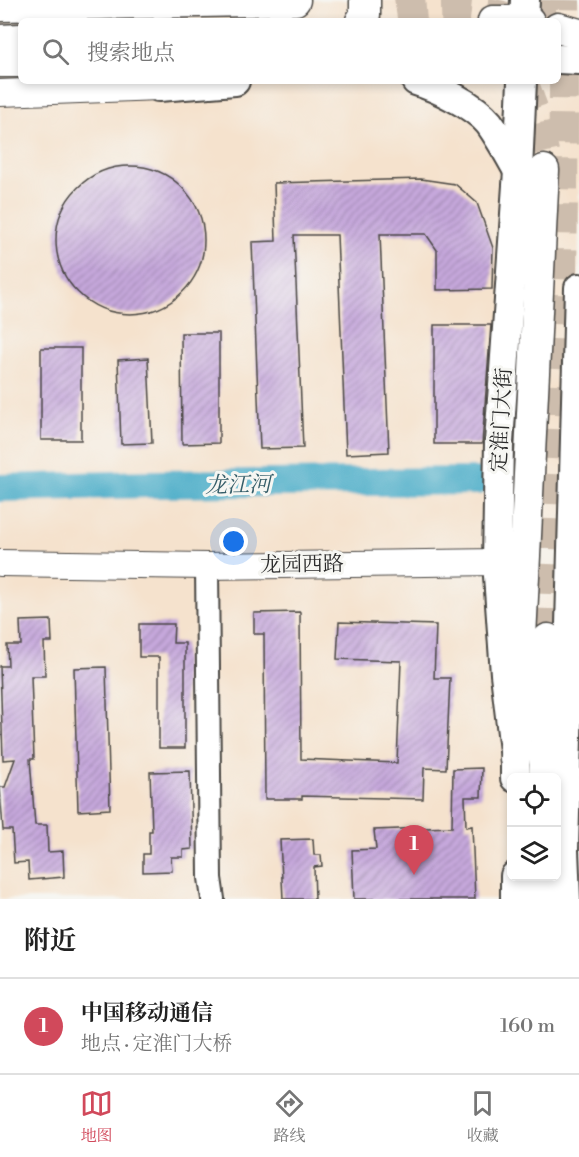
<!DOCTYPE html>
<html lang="zh">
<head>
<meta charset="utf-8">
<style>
  :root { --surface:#fff; --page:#f6f6f6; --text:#222; --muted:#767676; --line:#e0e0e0; --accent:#d1495b }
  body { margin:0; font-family:"Libre Bodoni","Noto Serif SC",serif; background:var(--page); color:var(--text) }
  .controls { position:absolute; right:18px; bottom:18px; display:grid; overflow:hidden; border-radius:9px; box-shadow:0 3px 9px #0003 }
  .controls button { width:54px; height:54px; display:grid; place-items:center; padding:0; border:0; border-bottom:2px solid var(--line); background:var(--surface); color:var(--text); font:30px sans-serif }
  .you { position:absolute; left:234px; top:542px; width:21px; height:21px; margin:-15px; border:4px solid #fff; border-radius:50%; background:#1a73e8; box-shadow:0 0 0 9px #1a73e833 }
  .badge { display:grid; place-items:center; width:39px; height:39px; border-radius:50%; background:var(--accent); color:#fff; font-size:20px; font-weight:700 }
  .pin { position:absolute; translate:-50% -50px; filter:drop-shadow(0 2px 3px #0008) }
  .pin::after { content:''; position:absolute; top:32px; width:21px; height:18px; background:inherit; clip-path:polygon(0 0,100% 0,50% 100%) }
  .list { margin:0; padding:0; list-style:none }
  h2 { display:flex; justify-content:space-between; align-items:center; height:78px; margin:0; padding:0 24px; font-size:26px }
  h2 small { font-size:20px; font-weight:400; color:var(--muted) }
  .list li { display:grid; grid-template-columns:39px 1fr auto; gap:18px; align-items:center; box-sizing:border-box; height:96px; padding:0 24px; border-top:2px solid var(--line) }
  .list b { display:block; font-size:22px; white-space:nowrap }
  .list p { margin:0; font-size:20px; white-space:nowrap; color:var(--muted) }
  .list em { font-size:20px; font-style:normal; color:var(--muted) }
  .icon { flex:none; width:33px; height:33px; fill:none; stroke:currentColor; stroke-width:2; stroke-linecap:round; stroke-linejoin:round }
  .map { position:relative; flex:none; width:579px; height:899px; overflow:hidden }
  .search { position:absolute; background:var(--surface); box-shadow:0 3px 9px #0003; left:18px; right:18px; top:18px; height:66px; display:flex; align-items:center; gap:15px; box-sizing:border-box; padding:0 21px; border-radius:9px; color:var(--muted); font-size:22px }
  .sheet { height:174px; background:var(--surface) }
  nav { display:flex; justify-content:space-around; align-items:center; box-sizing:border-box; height:84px; border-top:2px solid var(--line); background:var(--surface); font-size:16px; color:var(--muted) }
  nav a { display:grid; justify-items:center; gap:3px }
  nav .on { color:var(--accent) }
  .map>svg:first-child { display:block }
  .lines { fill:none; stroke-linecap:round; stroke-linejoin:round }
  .river { stroke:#47abc7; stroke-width:28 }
  .building { fill:url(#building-hatch) }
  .trunk-tunnel { stroke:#cdbdad; stroke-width:30; stroke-dasharray:30 15; stroke-linecap:butt }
  .tertiary-casing { stroke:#494643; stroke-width:26 }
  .secondary-casing { stroke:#494643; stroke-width:28 }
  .primary-casing { stroke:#494643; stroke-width:32 }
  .trunk-casing { stroke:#494643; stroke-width:33 }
  .tertiary { stroke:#fff; stroke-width:22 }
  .secondary { stroke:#fff; stroke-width:26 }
  .primary { stroke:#fff; stroke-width:28 }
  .trunk { stroke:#fff; stroke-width:30 }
  .labels { text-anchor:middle; stroke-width:6; stroke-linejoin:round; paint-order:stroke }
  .street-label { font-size:21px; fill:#2b2b2b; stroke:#f6f6f2 }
  .water-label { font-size:22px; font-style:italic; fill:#365e69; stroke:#f6f6f2 }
</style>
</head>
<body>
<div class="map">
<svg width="579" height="899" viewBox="0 0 579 899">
  <defs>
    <pattern id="building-hatch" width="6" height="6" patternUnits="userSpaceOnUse" patternTransform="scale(1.5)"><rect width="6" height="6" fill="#c6a8dc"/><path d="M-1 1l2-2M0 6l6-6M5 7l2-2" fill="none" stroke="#a189b3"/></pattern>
  </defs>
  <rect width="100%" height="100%" fill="#f6f6f2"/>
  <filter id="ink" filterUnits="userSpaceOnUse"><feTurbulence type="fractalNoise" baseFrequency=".0167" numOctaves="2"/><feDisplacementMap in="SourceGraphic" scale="12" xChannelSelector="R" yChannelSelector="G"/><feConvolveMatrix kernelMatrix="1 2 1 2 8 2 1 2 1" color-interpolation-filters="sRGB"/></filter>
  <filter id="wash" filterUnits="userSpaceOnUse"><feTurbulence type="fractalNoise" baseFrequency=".008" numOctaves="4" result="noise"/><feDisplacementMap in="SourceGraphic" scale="24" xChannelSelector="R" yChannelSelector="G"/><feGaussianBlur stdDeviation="1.35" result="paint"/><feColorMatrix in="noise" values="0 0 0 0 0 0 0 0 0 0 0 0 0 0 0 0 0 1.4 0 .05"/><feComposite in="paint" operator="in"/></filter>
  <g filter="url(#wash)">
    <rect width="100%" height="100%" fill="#f5e2cd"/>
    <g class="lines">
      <polyline class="river" points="0,488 149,484 477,481"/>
    </g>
    <g id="blocks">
      <g class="building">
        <circle cx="130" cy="240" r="74"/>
        <polygon points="421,179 455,184 477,203 493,248 492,289 437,290 437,250 426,234 380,234 389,452 346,454 337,235 294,235 303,448 260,449 252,242 276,241 274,183"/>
        <polygon points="434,325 491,325 482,444 434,444"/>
        <polygon points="181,333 219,333 219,443 182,444"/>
        <rect x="41" y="348" width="40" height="92"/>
        <polygon points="148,358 152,443 121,444 118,360"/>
        <polygon points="300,612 301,759 397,763 401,661 337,659 339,622 436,625 434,678 450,678 446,769 424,768 423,799 302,796 302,799 265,799 264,634 254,634 254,613"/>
        <polygon points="51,620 52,642 44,642 45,676 31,676 34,759 30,759 35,825 47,825 48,852 63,851 64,877 29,880 28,862 14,863 12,830 3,830 0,787 5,787 15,759 3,760 0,666 8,666 7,645 21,645 20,621"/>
        <polygon points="139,624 174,624 173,643 185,643 185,748 159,748 159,657 139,657"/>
        <polygon points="106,667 110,809 78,811 74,668"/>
        <polygon points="482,768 481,797 465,797 466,827 472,826 475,899 354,899 352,850 376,849 374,830 452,827 453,769"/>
        <polygon points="190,771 192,849 183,850 183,857 171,857 172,871 143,872 143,854 149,854 149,831 152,831 150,772"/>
        <polygon points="313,839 314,855 321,855 322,866 314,867 315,899 283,899 280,840"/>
      </g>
    </g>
  </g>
  <g filter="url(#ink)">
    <use href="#blocks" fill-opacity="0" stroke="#494643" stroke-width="1.5"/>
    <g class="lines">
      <g class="trunk-tunnel">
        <path d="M352,21C403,10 469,0 515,21"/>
        <polyline points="541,21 541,0"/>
        <polyline points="523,81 537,119 550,180"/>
        <polyline points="548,639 562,276 565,0"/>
      </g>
      <defs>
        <polyline id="tertiary" points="207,566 210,878 213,899"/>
        <g id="secondary">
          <polyline points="0,93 159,87"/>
          <polyline points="0,563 207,566 497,562"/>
        </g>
        <g id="primary">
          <polyline points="524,21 525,0"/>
          <polyline points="558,59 579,60"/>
          <path d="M416,81C438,88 474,105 489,123C500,138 509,155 518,171"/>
          <polyline points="159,87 235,81"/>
          <polyline points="515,778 515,759 505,674 497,562 499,442 518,171 522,81"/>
          <polyline points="515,899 515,876"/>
          <polyline points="566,899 564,850 579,288"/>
        </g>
        <g id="trunk">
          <polyline points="0,6 295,0"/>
          <polyline points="361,21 365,15 365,0"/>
          <polyline points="493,21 529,21"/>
          <polyline points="558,28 579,34"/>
          <polyline points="0,40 21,39"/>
          <polyline points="0,62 21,62"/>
          <polyline points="515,759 544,170"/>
          <polyline points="544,778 548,639"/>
          <polyline points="540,899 541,876"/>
        </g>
      </defs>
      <use href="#tertiary" class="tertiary-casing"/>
      <use href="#secondary" class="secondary-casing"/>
      <use href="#primary" class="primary-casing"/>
      <use href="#trunk" class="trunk-casing"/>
      <use href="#tertiary" class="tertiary"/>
      <use href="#secondary" class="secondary"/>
      <use href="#primary" class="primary"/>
      <use href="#trunk" class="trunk"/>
    </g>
  </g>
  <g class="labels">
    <g class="street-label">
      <text transform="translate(501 420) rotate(-87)" y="7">定淮门大街</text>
      <text transform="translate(302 564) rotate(-1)" y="7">龙园西路</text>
    </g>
    <g class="water-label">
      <text transform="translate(238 484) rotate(-1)" y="8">龙江河</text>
    </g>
  </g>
</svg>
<div class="controls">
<button><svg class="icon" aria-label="locate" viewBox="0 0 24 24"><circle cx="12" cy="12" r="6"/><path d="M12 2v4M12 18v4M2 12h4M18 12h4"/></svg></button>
<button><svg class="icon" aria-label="layers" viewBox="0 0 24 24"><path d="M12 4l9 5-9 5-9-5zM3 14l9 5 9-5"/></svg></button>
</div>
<div class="you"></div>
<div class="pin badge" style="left:414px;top:875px">1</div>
<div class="search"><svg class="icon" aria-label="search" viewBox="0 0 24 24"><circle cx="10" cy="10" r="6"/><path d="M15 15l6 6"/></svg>搜索地点</div>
</div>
<section class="sheet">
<h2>附近<small></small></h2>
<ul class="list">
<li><span class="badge">1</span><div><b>中国移动通信</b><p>地点 · 定淮门大桥</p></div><em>160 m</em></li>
</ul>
</section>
<nav>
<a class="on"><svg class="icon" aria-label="map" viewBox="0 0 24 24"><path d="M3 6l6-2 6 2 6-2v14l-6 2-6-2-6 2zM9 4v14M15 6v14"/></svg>地图</a>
<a><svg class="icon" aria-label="directions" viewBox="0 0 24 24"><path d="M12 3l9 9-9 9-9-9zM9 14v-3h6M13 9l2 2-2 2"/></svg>路线</a>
<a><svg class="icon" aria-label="saved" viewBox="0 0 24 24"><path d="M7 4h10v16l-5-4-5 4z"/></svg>收藏</a>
</nav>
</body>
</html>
